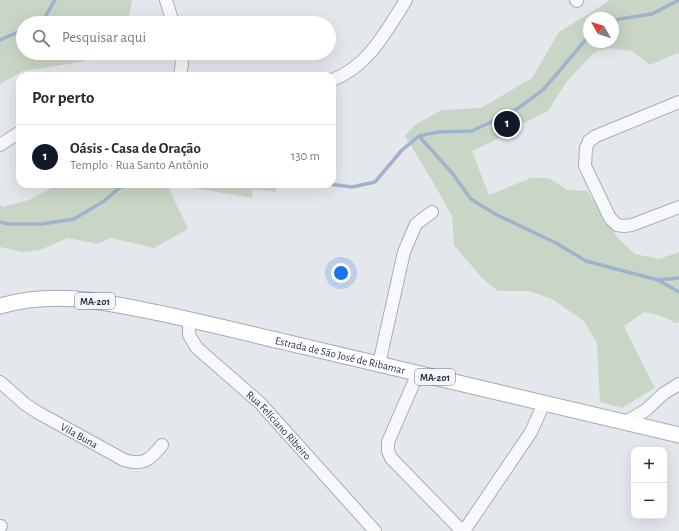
<!DOCTYPE html>
<html lang="pt">
<head>
<meta charset="utf-8">
<style>
  :root { --surface:#fff; --page:#f7f7f7; --text:#2b2b33; --muted:#7c7c81; --line:#e1e1e2; --accent:#111827 }
  body { margin:0; font-family:"Alegreya Sans",sans-serif; background:var(--page); color:var(--text) }
  .controls { position:absolute; right:12px; bottom:12px; display:grid; overflow:hidden; border-radius:8px; box-shadow:0 4px 16px #0002 }
  .controls button { width:36px; height:36px; display:grid; place-items:center; padding:0; border:0; border-bottom:1px solid var(--line); background:var(--surface); color:var(--text); font:20px sans-serif }
  .compass { position:absolute; left:583px; top:12px; width:36px; height:36px; border-radius:50%; background:var(--surface); box-shadow:0 4px 16px #0002; rotate:309deg }
  .you { position:absolute; left:341px; top:273px; width:14px; height:14px; margin:-10px; border:3px solid #fff; border-radius:50%; background:#1a73e8; box-shadow:0 0 0 6px #1a73e833 }
  .badge { display:grid; place-items:center; width:26px; height:26px; border-radius:50%; background:var(--accent); color:#fff; font-size:13px; font-weight:700 }
  .pin { position:absolute; translate:-50% -50%; border:2px solid #fff; box-shadow:0 1px 4px #0006 }
  .list { margin:0; padding:0; list-style:none }
  h2 { display:flex; justify-content:space-between; align-items:center; height:52px; margin:0; padding:0 16px; font-size:17px }
  h2 small { font-size:13px; font-weight:400; color:var(--muted) }
  .list li { display:grid; grid-template-columns:26px 1fr auto; gap:12px; align-items:center; box-sizing:border-box; height:64px; padding:0 16px; border-top:1px solid var(--line) }
  .list b { display:block; font-size:15px; white-space:nowrap }
  .list p { margin:0; font-size:13px; white-space:nowrap; color:var(--muted) }
  .list em { font-size:13px; font-style:normal; color:var(--muted) }
  .icon { flex:none; width:22px; height:22px; fill:none; stroke:currentColor; stroke-width:2; stroke-linecap:round; stroke-linejoin:round }
  .map { position:relative; flex:none; width:679px; height:531px; overflow:hidden }
  .search { position:absolute; background:var(--surface); box-shadow:0 4px 16px #0002; left:16px; top:16px; width:320px; height:44px; display:flex; align-items:center; gap:10px; box-sizing:border-box; padding:0 14px; border-radius:22px; color:var(--muted); font-size:15px }
  .panel { position:absolute; background:var(--surface); box-shadow:0 4px 16px #0002; left:16px; top:72px; width:320px; height:116px; border-radius:12px }
  .map>svg:first-child { display:block }
  .green { fill:#c9d6c5; fill-rule:evenodd }
  .lines { fill:none; stroke-linecap:round; stroke-linejoin:round }
  .stream { stroke:#9fb4cc; stroke-width:3.5 }
  .minor-casing { stroke:#a9aeb7; stroke-width:14 }
  .major-casing { stroke:#a3abb8; stroke-width:17 }
  .minor { stroke:#f7f8fa; stroke-width:12 }
  .major { stroke:#fff; stroke-width:15 }
  .labels { text-anchor:middle; stroke-width:3; stroke-linejoin:round; paint-order:stroke }
  .shield { fill:#f4f6f9; stroke:#676e7b; stroke-width:1 }
  .shield-label { font-size:10px; font-weight:bold; fill:#2b3445 }
  .street-label { font-size:11px; fill:#2b3445; stroke:#f4f6f9 }
</style>
</head>
<body>
<div class="map">
<svg width="679" height="531" viewBox="0 0 679 531">
  <rect width="100%" height="100%" fill="#e4e7ec"/>
  <g class="green">
    <polygon points="0,0 132,0 128,23 23,23 23,53 103,53 80,62 23,71 0,84"/>
    <path d="M609,0H679V54L677,53L650,65L632,51L609,48L595,52L567,81L548,111L526,122L502,137L472,151L489,195L531,178H549L567,190L587,191L618,238L635,254L659,259L679,252V322L676,323L659,315L644,312L624,326L655,388L622,408L600,402L597,343L584,321L552,299L529,291H498L482,278L454,245L452,216L433,182L405,136L416,124L442,110L481,108L532,78L559,32L606,3ZM589,18H613V42H589Z"/>
    <polygon points="63,184 167,184 188,229 154,248 111,238 97,244 68,238 40,250 23,252 0,247 0,204 3,207 29,200 51,188"/>
    <polygon points="171,184 276,184 276,192 253,190 252,198"/>
  </g>
  <g class="lines">
    <g class="stream">
      <polyline points="35,23 45,17 55,0"/>
      <polyline points="613,23 619,19 652,14 679,0"/>
      <polyline points="0,40 23,30"/>
      <polyline points="419,136 452,173 471,199 495,214 556,243 586,261 658,280 679,292"/>
      <polyline points="250,184 269,186 290,184"/>
      <polyline points="329,184 352,187 375,182 402,150 419,136 438,132 472,131 514,111 543,90 589,36"/>
      <polyline points="0,222 9,224 42,224 74,219 104,201 124,184"/>
      <polyline points="658,280 679,278"/>
    </g>
    <defs>
      <g id="minor">
        <polyline points="166,0 173,23"/>
        <polyline points="576,0 577,1"/>
        <polyline points="180,53 182,63 180,76"/>
        <path d="M332,80C368,67 387,30 406,0"/>
        <polyline points="679,102 596,136 589,141 586,148 585,166 610,218 617,225 624,226 632,225 679,207"/>
        <polyline points="0,145 20,132"/>
        <path id="s1" d="M190,319L189,328V335L197,348L260,403L375,531"/>
        <polyline points="379,364 404,252 416,224 432,212"/>
        <polyline points="418,373 388,442 388,451 391,458 462,531"/>
        <path id="s2" d="M0,382L25,404L37,412L124,460C143,466 150,460 162,445"/>
        <polyline points="624,423 646,410 663,394 679,384"/>
        <polyline points="0,526 1,526"/>
        <polyline points="464,531 531,432 544,403"/>
      </g>
      <g id="major">
        <path id="s3" d="M0,306C57,290 103,302 159,313C207,323 254,335 302,346C428,375 553,406 679,435"/>
      </g>
    </defs>
    <use href="#minor" class="minor-casing"/>
    <use href="#major" class="major-casing"/>
    <use href="#minor" class="minor"/>
    <use href="#major" class="major"/>
  </g>
  <g class="labels">
    <g class="shield">
      <rect x="75" y="293" width="40" height="16" rx="3"/>
      <rect x="415" y="369" width="40" height="16" rx="3"/>
    </g>
    <g class="shield-label">
      <text x="95" y="305">MA-201</text>
      <text x="435" y="381">MA-201</text>
    </g>
    <g class="street-label">
      <text dy="4" stroke="none"><textPath href="#s3" startOffset="347">Estrada de São José de Ribamar</textPath></text>
      <text dy="4" stroke="none"><textPath href="#s1" startOffset="144">Rua Felíciano Ribeiro</textPath></text>
      <text dy="4" stroke="none"><textPath href="#s2" startOffset="96">Vila Buna</textPath></text>
    </g>
  </g>
</svg>
<div class="controls">
<button>+</button>
<button>−</button>
</div>
<svg class="compass" viewBox="-18 -18 36 36"><path d="M0-13l5 13h-10z" fill="#e53935"/><path d="M0 13l5-13h-10z" fill="#7c7c81"/></svg>
<div class="you"></div>
<div class="pin badge" style="left:507px;top:124px">1</div>
<div class="search"><svg class="icon" aria-label="search" viewBox="0 0 24 24"><circle cx="10" cy="10" r="6"/><path d="M15 15l6 6"/></svg>Pesquisar aqui</div>
<section class="panel">
<h2>Por perto<small></small></h2>
<ul class="list">
<li><span class="badge">1</span><div><b>Oásis - Casa de Oração</b><p>Templo · Rua Santo Antônio</p></div><em>130 m</em></li>
</ul>
</section>
</div>
</body>
</html>
